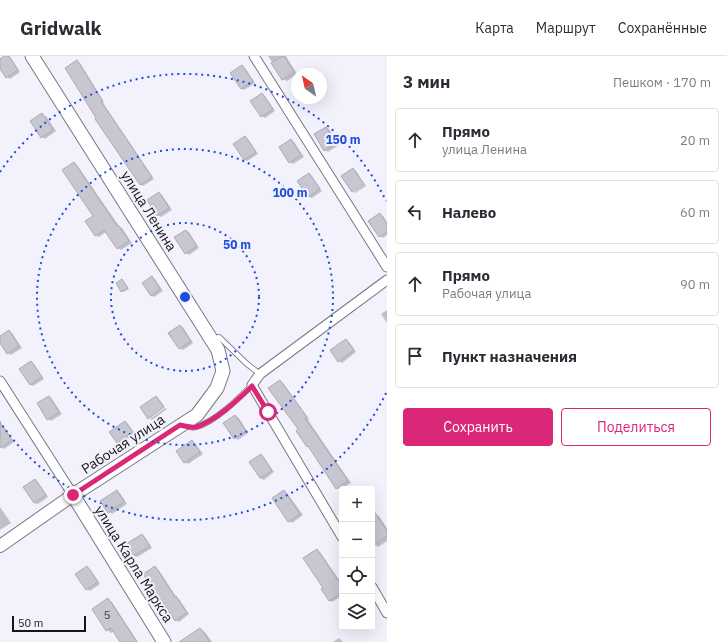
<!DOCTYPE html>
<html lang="ru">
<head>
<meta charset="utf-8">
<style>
  :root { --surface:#fff; --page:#f2f2f3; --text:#2b2b33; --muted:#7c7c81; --line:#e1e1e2; --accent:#db2777 }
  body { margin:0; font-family:"IBM Plex Sans",sans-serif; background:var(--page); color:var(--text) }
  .controls { position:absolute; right:12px; bottom:12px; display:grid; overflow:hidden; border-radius:4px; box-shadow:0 4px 16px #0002 }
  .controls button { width:36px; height:36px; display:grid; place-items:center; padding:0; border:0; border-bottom:1px solid var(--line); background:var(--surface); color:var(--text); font:20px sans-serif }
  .compass { position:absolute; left:291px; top:12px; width:36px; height:36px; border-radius:50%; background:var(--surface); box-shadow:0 4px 16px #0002; rotate:326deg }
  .scale { position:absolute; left:12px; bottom:10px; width:74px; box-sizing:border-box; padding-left:4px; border:2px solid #161519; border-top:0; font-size:11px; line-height:14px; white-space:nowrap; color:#161519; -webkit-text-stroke:3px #f2f1fc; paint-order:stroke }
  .stop { position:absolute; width:12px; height:12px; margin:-9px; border:3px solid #db2777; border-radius:50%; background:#fff }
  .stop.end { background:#db2777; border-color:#fff; box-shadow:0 1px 4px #0008 }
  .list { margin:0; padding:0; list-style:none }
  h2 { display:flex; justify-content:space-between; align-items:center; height:52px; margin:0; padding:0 16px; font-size:17px }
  h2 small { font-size:13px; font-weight:400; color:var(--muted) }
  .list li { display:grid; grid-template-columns:26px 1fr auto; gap:12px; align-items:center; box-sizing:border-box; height:64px; margin:0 8px 8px; padding:0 8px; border:1px solid var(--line); border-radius:4px }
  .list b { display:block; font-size:15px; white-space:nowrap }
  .list p { margin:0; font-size:13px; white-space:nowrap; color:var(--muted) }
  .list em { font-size:13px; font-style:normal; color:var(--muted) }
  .actions { display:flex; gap:8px; padding:12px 16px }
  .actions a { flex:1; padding:9px 0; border:1px solid var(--accent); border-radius:4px; text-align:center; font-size:14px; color:var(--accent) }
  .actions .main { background:var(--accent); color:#fff }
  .icon { flex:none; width:22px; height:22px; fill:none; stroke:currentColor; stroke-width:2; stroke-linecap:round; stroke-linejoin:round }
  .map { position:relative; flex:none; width:387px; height:586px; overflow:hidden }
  header { display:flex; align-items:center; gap:24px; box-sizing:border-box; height:56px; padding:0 20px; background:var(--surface); border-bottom:1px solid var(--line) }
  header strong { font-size:19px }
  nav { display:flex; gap:22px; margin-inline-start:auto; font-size:14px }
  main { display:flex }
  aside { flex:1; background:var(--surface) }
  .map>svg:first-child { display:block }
  .shadow { fill:#0003 }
  .building { fill:#c7c6d1; stroke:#acabb6 }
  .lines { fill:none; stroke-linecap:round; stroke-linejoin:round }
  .service-casing { stroke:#787882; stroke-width:6 }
  .minor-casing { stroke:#787882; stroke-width:11 }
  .tertiary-casing { stroke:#787882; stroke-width:14 }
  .secondary-casing { stroke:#787882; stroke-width:15 }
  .service { stroke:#fff; stroke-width:4.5 }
  .minor { stroke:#fff; stroke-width:9 }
  .tertiary { stroke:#fff; stroke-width:12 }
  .secondary { stroke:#fff; stroke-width:13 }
  .route { stroke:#db2777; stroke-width:5 }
  .ring { fill:none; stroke:#1d4ed8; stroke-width:2; stroke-dasharray:2 4 }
  .labels { text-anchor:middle; stroke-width:4; stroke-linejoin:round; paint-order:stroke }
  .number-label { font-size:12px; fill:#424147 }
  .street-label { font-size:14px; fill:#161519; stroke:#f2f1fc }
  .centre { fill:#1d4ed8; stroke:#f2f1fc; stroke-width:2 }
  .ring-label { font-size:12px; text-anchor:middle; font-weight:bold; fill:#1d4ed8; stroke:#f2f1fc; stroke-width:4; stroke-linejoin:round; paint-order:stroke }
</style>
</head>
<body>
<header>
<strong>Gridwalk</strong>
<nav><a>Карта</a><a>Маршрут</a><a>Сохранённые</a></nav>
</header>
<main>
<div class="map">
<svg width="387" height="586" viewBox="0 0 387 586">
  <rect width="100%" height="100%" fill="#f2f1fc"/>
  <g class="shadow">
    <polygon points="6,0 10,1 20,16 10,23 7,21 0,11 0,4"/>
    <polygon points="268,0 286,0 297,18 287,25 283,23"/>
    <polygon points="77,6 80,7 104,46 103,47 154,123 143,130 140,128"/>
    <polygon points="242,10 245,12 255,27 244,34 241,32"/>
    <polygon points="262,38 265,40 275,55 265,62 262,60"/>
    <polygon points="42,59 46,60 56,75 45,83 42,81"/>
    <polygon points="326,72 329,73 339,89 328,96 325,94"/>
    <polygon points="245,81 248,83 258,98 247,105 244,103"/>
    <polygon points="291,84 294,86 304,101 293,108 290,106"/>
    <polygon points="74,107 77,109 119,170 122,172 132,187 121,194 118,192 107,175 99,181 95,179 94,160"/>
    <polygon points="353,113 356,115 364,127 352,134"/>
    <polygon points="309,118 312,120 322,135 312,142 309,141 299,125"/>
    <polygon points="365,128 366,130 355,137 354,136"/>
    <polygon points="159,137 162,139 172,154 161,161 158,159"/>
    <polygon points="380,158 383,160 387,166 387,179 383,182 380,180"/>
    <polygon points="186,175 189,176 199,192 189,199 186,197"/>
    <polygon points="152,221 155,223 163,235 154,241 151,239"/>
    <polygon points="122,224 129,233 123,236 122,235"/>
    <polygon points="387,254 387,267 381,258"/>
    <polygon points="180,270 183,271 193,287 183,294 180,292"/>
    <polygon points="9,275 12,277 22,292 11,299 8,297 0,285 0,281"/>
    <polygon points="346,284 349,286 356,296 342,307 339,305"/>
    <polygon points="31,306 34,308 44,323 33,330 30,328"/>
    <polygon points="280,325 283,327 309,363 308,364 351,427 340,434 337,432 310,392 308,390 300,374"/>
    <polygon points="49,341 52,343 62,358 51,365 48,363"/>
    <polygon points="156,341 159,343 164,350 149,361"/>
    <polygon points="165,352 167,353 152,364 150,363"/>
    <polygon points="236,360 239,362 248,377 238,384 235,382"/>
    <polygon points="125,366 128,368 135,378 121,388 118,387 110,376"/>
    <polygon points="1,369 4,371 14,386 4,393 0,390 0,370"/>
    <polygon points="192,385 195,387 203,398 188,408 185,406"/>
    <polygon points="261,400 264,401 274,416 264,424 260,422 251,406"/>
    <polygon points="35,424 38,426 48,441 38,448 34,447"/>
    <polygon points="117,435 120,437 127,448 112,458 109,456"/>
    <polygon points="284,435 287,437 303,459 292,467 289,465"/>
    <polygon points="0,451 11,467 0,474"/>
    <polygon points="375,458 379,460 387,472 387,485 378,491 374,488 372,486 372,460"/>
    <polygon points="142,479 145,481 152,492 137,501 134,500 127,489"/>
    <polygon points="317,494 320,496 342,528 342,540 332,546 329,544"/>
    <polygon points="87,511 90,513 100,528 90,535 87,533"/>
    <polygon points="155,512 158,513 177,542 179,543 189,558 179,566 176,564 162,543 159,542"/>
    <polygon points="108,544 112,546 138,586 121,586 114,575 111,577 107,574"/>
    <polygon points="200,573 205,576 212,586 190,586"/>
    <polygon points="339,582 343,586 333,586"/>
  </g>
  <g class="building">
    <polygon points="4,0 9,0 18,14 6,22 0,13 0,3"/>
    <polygon points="283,0 284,0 294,16 282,24 271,7"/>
    <polygon points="77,4 102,44 101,45 152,121 140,129 95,63 96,62 65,12"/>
    <polygon points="242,9 253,25 241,33 230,17"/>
    <polygon points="262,37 273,53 261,61 250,45"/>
    <polygon points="42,57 53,74 41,82 30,65"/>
    <polygon points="326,71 336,87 324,95 314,78"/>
    <polygon points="245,80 256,96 244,104 233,88"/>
    <polygon points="291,83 301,99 289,107 279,91"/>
    <polygon points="74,106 117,170 118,169 129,185 117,193 104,174 95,180 85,165 93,160 62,114"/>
    <polygon points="353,112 364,128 352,136 341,120"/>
    <polygon points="309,117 320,133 308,141 297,125"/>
    <polygon points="159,136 169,152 157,160 147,144"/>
    <polygon points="380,157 387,168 387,176 379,181 368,165"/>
    <polygon points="186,174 197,190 185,198 174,181"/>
    <polygon points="152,220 160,233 151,240 142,227"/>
    <polygon points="122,223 128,232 121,236 116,227"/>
    <polygon points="180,269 191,285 179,293 168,277"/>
    <polygon points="9,274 19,290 7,298 0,287 0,280"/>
    <polygon points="346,283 354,294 338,306 330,294"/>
    <polygon points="31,305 42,321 30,329 19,313"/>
    <polygon points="280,324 307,361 305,362 348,425 336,433 308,390 307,391 296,375 298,373 268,332"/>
    <polygon points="49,340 59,356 47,364 37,347"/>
    <polygon points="156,340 164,351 148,363 140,351"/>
    <polygon points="235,359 246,375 234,383 223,367"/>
    <polygon points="125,365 133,376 117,387 109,376"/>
    <polygon points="0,366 12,384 0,392"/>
    <polygon points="192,384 200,396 184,407 176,395"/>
    <polygon points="261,398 272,415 260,422 249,406"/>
    <polygon points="35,423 46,439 34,447 23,431"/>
    <polygon points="117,434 124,446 108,457 100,445"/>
    <polygon points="284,434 300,458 288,466 272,442"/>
    <polygon points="372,452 387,475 387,480 372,490"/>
    <polygon points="142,478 150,490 133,500 126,488"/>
    <polygon points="317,493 342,530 342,537 329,545 321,533 323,532 303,502"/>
    <polygon points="87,510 98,526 86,534 75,518"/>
    <polygon points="155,510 175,541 176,540 187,557 175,565 160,542 159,542 143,518"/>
    <polygon points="108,542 125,568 137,586 120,586 111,572 106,575 92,553"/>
    <polygon points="200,572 210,586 179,586"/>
  </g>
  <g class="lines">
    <defs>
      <g id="service">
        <polyline points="213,284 219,281 247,308 260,318"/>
        <path d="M186,370C189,371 193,372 196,371C215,366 238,343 252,329"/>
      </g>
      <g id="minor">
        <polyline points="254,0 387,211"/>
        <polyline points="0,325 73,439"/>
        <polyline points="342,481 252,329 260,318 387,224"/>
        <polyline points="372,531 387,557"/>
      </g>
      <polyline id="tertiary" points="0,490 73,439"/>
      <polyline id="secondary" points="32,0 218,294 223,315 217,332 197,359 73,439 164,586"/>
    </defs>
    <use href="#service" class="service-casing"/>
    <use href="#minor" class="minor-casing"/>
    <use href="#tertiary" class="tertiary-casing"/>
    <use href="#secondary" class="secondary-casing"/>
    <use href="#service" class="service"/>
    <use href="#minor" class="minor"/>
    <use href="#tertiary" class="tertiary"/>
    <use href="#secondary" class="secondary"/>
  </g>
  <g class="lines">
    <path class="route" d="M73,439L180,369C185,370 191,372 196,371C216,365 238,344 252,330L268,356"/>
  </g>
  <g class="ring">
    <circle cx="185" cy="241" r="74"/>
    <circle cx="185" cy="241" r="148"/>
    <path d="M386 337A223 223 0 0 1 0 366M0 116A223 223 0 0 1 386 145"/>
  </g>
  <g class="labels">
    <g class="number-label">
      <text x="107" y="563">5</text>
    </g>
    <g class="street-label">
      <text transform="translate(149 155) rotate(58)" y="5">улица Ленина</text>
      <text transform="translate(123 388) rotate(-33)" y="5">Рабочая улица</text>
      <text transform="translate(134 508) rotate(58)" y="5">улица Карла Маркса</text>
    </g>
  </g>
  <circle cx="185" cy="241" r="6" class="centre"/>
  <g class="ring-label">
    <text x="343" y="88">150 m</text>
    <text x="290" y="141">100 m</text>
    <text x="237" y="193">50 m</text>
  </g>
</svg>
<div class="controls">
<button>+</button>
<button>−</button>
<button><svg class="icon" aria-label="locate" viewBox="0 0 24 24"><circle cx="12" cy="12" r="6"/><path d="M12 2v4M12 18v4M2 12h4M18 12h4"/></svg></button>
<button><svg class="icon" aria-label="layers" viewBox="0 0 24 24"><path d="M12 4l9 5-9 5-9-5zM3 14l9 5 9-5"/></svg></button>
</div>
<svg class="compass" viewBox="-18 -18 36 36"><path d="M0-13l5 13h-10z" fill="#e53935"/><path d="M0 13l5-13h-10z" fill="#7c7c81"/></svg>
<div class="scale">50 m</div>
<div class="stop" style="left:268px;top:356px"></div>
<div class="stop end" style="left:73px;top:439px"></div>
</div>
<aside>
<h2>3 мин<small>Пешком · 170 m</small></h2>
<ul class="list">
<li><svg class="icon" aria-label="ahead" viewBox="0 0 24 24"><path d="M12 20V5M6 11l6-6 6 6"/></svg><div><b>Прямо</b><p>улица Ленина</p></div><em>20 m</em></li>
<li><svg class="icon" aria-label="left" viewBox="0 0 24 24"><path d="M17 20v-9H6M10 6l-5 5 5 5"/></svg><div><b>Налево</b></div><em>60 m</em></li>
<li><svg class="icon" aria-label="ahead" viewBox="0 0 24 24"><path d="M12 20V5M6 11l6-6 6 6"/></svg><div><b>Прямо</b><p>Рабочая улица</p></div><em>90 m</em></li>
<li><svg class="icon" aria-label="arrive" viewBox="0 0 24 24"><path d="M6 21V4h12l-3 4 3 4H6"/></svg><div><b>Пункт назначения</b></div></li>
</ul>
<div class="actions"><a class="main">Сохранить</a><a>Поделиться</a></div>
</aside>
</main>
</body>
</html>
